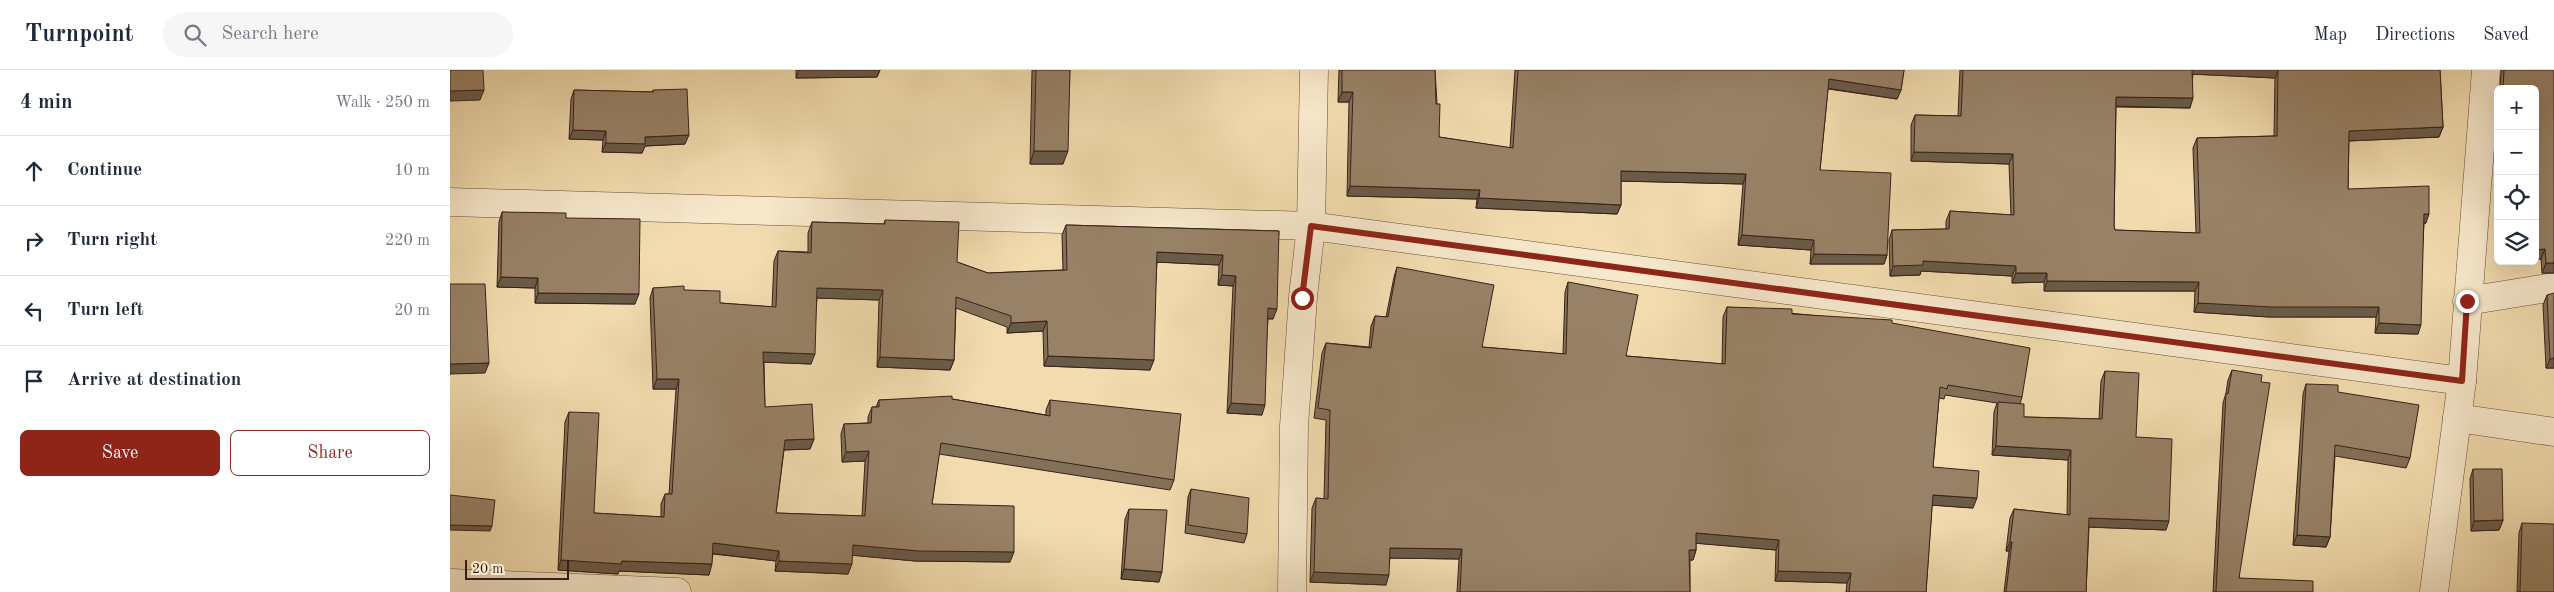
<!DOCTYPE html>
<html lang="en">
<head>
<meta charset="utf-8">
<style>
  :root { --surface:#fff; --page:#f6f6f7; --text:#1f2937; --muted:#747a83; --line:#e0e1e3; --accent:#8f2418 }
  body { margin:0; font-family:"Old Standard TT",serif; background:var(--page); color:var(--text) }
  .controls { position:absolute; right:15px; top:15px; display:grid; overflow:hidden; border-radius:8px; box-shadow:0 5px 20px #0002 }
  .controls button { width:45px; height:45px; display:grid; place-items:center; padding:0; border:0; border-bottom:1px solid var(--line); background:var(--surface); color:var(--text); font:25px sans-serif }
  .scale { position:absolute; left:15px; bottom:12px; width:104px; box-sizing:border-box; padding-left:5px; border:2px solid #362119; border-top:0; font-size:14px; line-height:18px; white-space:nowrap; color:#362119; -webkit-text-stroke:4px #f7e8cb; paint-order:stroke }
  .stop { position:absolute; width:15px; height:15px; margin:-11px; border:4px solid #8f2418; border-radius:50%; background:#fff }
  .stop.end { background:#8f2418; border-color:#fff; box-shadow:0 1px 5px #0008 }
  .list { margin:0; padding:0; list-style:none }
  h2 { display:flex; justify-content:space-between; align-items:center; height:65px; margin:0; padding:0 20px; font-size:21px }
  h2 small { font-size:16px; font-weight:400; color:var(--muted) }
  .list li { display:grid; grid-template-columns:32px 1fr auto; gap:15px; align-items:center; box-sizing:border-box; height:70px; padding:0 20px; border-top:1px solid var(--line) }
  .list b { display:block; font-size:19px; white-space:nowrap }
  .list em { font-size:16px; font-style:normal; color:var(--muted) }
  .actions { display:flex; gap:10px; padding:15px 20px }
  .actions a { flex:1; padding:11px 0; border:1px solid var(--accent); border-radius:8px; text-align:center; font-size:18px; color:var(--accent) }
  .actions .main { background:var(--accent); color:#fff }
  .icon { flex:none; width:28px; height:28px; fill:none; stroke:currentColor; stroke-width:2; stroke-linecap:round; stroke-linejoin:round }
  .map { position:relative; flex:none; width:2104px; height:522px; overflow:hidden }
  header { display:flex; align-items:center; gap:30px; box-sizing:border-box; height:70px; padding:0 25px; background:var(--surface); border-bottom:1px solid var(--line) }
  header strong { font-size:24px }
  nav { display:flex; gap:28px; margin-inline-start:auto; font-size:18px }
  .search { width:350px; height:45px; background:var(--page); display:flex; align-items:center; gap:12px; box-sizing:border-box; padding:0 18px; border-radius:28px; color:var(--muted); font-size:19px }
  main { display:flex }
  aside { flex:1; background:var(--surface) }
  .map>svg:first-child { display:block }
  .lines { fill:none; stroke-linecap:round; stroke-linejoin:round }
  .minor-casing { stroke:#65503e; stroke-width:29 }
  .minor { stroke:#f7e8cb; stroke-width:28 }
  .wall { fill:#837059; stroke:#362119; fill-rule:evenodd }
  .shaded-wall { fill:#6a5b48; stroke:#362119 }
  .building { fill:#988267; stroke:#362119 }
  .route { stroke:#8f2418; stroke-width:6 }
</style>
</head>
<body>
<header>
<strong>Turnpoint</strong>
<div class="search"><svg class="icon" aria-label="search" viewBox="0 0 24 24"><circle cx="10" cy="10" r="6"/><path d="M15 15l6 6"/></svg>Search here</div>
<nav><a>Map</a><a>Directions</a><a>Saved</a></nav>
</header>
<main>
<aside>
<h2>4 min<small>Walk · 250 m</small></h2>
<ul class="list">
<li><svg class="icon" aria-label="ahead" viewBox="0 0 24 24"><path d="M12 20V5M6 11l6-6 6 6"/></svg><div><b>Continue</b></div><em>10 m</em></li>
<li><svg class="icon" aria-label="right" viewBox="0 0 24 24"><path d="M7 20v-9h11M14 6l5 5-5 5"/></svg><div><b>Turn right</b></div><em>220 m</em></li>
<li><svg class="icon" aria-label="left" viewBox="0 0 24 24"><path d="M17 20v-9H6M10 6l-5 5 5 5"/></svg><div><b>Turn left</b></div><em>20 m</em></li>
<li><svg class="icon" aria-label="arrive" viewBox="0 0 24 24"><path d="M6 21V4h12l-3 4 3 4H6"/></svg><div><b>Arrive at destination</b></div></li>
</ul>
<div class="actions"><a class="main">Save</a><a>Share</a></div>
</aside>
<div class="map">
<svg width="2104" height="522" viewBox="0 0 2104 522">
  <rect width="100%" height="100%" fill="#f2dcaf"/>
  <filter id="stains"><feTurbulence type="fractalNoise" baseFrequency=".004" numOctaves="4"/><feColorMatrix values="0 0 0 0 .2 0 0 0 0 .09 0 0 0 0 .02 0 0 0 .5 -.17"/></filter>
  <radialGradient id="worn" r=".72"><stop offset=".6" stop-color="#630" stop-opacity="0"/><stop offset="1" stop-color="#630" stop-opacity=".3"/></radialGradient>
  <g class="lines">
    <defs>
      <g id="minor">
        <polyline points="0,132 861,156 2012,311"/>
        <polyline points="2017,231 2104,217"/>
        <polyline points="2007,348 2104,362"/>
        <polyline points="0,513 227,522"/>
        <polyline points="842,522 844,356 853,227 861,156 864,0"/>
        <polyline points="1984,522 2012,311 2036,0"/>
      </g>
    </defs>
    <use href="#minor" class="minor-casing"/>
    <use href="#minor" class="minor"/>
  </g>
  <g class="wall">
    <polygon points="346,0 430,0 427,7 346,8"/>
    <polygon points="582,0 620,0 613,94 580,94"/>
    <polygon points="889,0 985,0 989,67 1060,78 1065,0 1454,0 1451,20 1447,29 1378,19 1370,100 1437,185 1434,194 1360,194 1361,180 1288,175 1293,114 1171,111 1171,135 1167,144 1026,138 1027,129 897,126 899,32 888,32"/>
    <path d="M1510,0H1990L1993,57L1989,67L1899,71L1898,119L1976,153H1974L1968,264L1925,263L1926,247H1819L1744,242L1745,221H1594V212L1562,213V206L1471,201L1470,205L1440,206L1439,170L1442,160L1496,159V151L1500,141L1561,145L1559,94L1461,91V55L1465,45L1508,46ZM1743,4L1825,8L1824,66L1747,68L1743,78L1746,163L1665,160L1664,156L1666,37L1740,38Z"/>
    <polygon points="2051,0 2104,0 2104,203 2092,203 2091,189 2085,189 2085,19 2050,19"/>
    <polygon points="124,20 202,22 203,20 235,74 195,76 192,83 152,82 153,70 119,69 121,29"/>
    <polygon points="2048,95 2048,118 2047,97"/>
    <polygon points="52,142 116,148 185,234 85,233 85,218 47,217 49,152"/>
    <polygon points="435,150 507,192 538,203 613,200 612,165 616,155 829,161 823,249 818,249 812,345 777,343 783,216 768,215 769,195 707,192 700,300 594,296 593,261 557,263 557,257 506,238 504,290 500,300 427,297 429,230 367,228 361,294 314,292 315,337 364,369 360,379 334,380 326,443 412,446 415,391 392,392 391,364 394,354 418,353 418,347 422,337 426,337 429,330 502,329 596,345 596,340 600,330 724,410 720,420 489,384 482,434 560,492 465,491 402,485 398,504 325,501 326,491 263,484 259,505 169,501 168,504 108,500 115,352 119,342 144,443 211,447 211,434 215,424 219,424 226,319 203,319 200,228 203,218 234,220 270,233 322,237 324,191 328,181 358,182 358,163 362,152 434,154"/>
    <polygon points="947,197 1032,277 1113,284 1115,222 1118,212 1176,286 1272,294 1273,247 1277,237 1442,253 1572,327 1570,334 1574,347 1649,349 1651,311 1655,301 1686,367 1716,460 1639,457 1636,522 1554,522 1559,481 1556,481 1560,448 1564,439 1617,445 1618,390 1542,385 1544,342 1547,333 1495,325 1494,329 1489,328 1483,397 1523,438 1482,435 1476,522 1396,522 1397,513 1325,511 1326,480 1246,473 1246,480 1243,490 1240,490 1240,522 1007,522 1009,489 940,488 936,515 860,512 862,438 866,428 874,429 876,350 864,348 872,283 876,273 919,277 921,256 925,246 936,247 944,207"/>
    <polygon points="2097,225 2104,298 2096,298 2093,235"/>
    <polygon points="1782,300 1789,508 1863,522 1763,522 1773,333 1776,323 1778,310"/>
    <polygon points="1856,314 1888,322 1960,388 1956,398 1885,386 1880,467 1876,477 1843,475 1853,324"/>
    <polygon points="2023,399 2053,450 2049,460 2021,461 2020,409"/>
    <polygon points="741,419 797,464 794,473 735,463 738,427"/>
    <polygon points="679,439 709,512 671,509 675,449"/>
    <polygon points="2072,453 2104,522 2067,522 2069,463"/>
  </g>
  <g class="shaded-wall">
    <polygon points="349,0 430,0 427,7 346,8"/>
    <polygon points="1740,0 1828,0 1825,8 1739,4"/>
    <polygon points="1379,9 1451,20 1447,29 1376,18"/>
    <polygon points="34,20 30,30 0,31 0,21"/>
    <polygon points="892,22 903,22 899,32 888,32"/>
    <polygon points="1666,27 1743,28 1740,38 1663,36"/>
    <polygon points="1993,57 1989,67 1896,71 1899,61"/>
    <polygon points="123,60 156,61 153,70 119,69"/>
    <polygon points="239,65 235,74 195,76 192,83 152,82 156,73 195,67"/>
    <polygon points="584,81 618,81 613,94 580,94"/>
    <polygon points="1464,82 1563,84 1559,94 1461,91"/>
    <polygon points="1171,101 1296,104 1293,114 1168,111"/>
    <polygon points="900,116 1030,120 1027,129 897,126"/>
    <polygon points="1029,128 1171,135 1167,144 1026,138"/>
    <polygon points="1974,144 1979,144 1976,153 1971,153"/>
    <polygon points="1292,165 1364,170 1361,180 1288,175"/>
    <polygon points="2095,179 2091,189 2085,189 2085,180"/>
    <polygon points="707,182 773,185 769,195 704,192"/>
    <polygon points="1364,184 1437,185 1434,194 1360,194"/>
    <polygon points="1473,191 1566,196 1562,206 1471,201 1470,205 1440,206 1443,196"/>
    <polygon points="2096,193 2104,193 2104,203 2092,203"/>
    <polygon points="1566,203 1597,203 1594,212 1562,213"/>
    <polygon points="772,205 786,206 783,216 768,215"/>
    <polygon points="51,207 88,208 85,218 47,217"/>
    <polygon points="1597,211 1749,212 1745,221 1594,221"/>
    <polygon points="367,218 433,220 429,230 364,228"/>
    <polygon points="88,223 189,224 185,234 85,233"/>
    <polygon points="1748,233 1929,237 1926,247 1819,247 1744,242"/>
    <polygon points="818,238 827,239 823,249 815,248"/>
    <polygon points="597,251 593,261 557,263 561,253"/>
    <polygon points="1929,253 1971,255 1968,264 1925,263"/>
    <polygon points="313,282 365,284 361,294 310,292"/>
    <polygon points="598,286 704,290 700,300 594,296"/>
    <polygon points="430,287 504,290 500,300 427,297"/>
    <polygon points="2104,288 2104,298 2096,298 2100,289"/>
    <polygon points="39,293 35,303 0,304 0,294"/>
    <polygon points="207,309 229,309 226,319 203,319"/>
    <polygon points="781,333 815,335 812,345 777,343"/>
    <polygon points="364,369 360,379 331,380 335,370"/>
    <polygon points="1546,376 1621,380 1618,390 1542,385"/>
    <polygon points="419,381 415,391 392,392 396,382"/>
    <polygon points="1483,425 1527,428 1523,438 1479,435"/>
    <polygon points="1639,448 1719,451 1716,460 1636,457"/>
    <polygon points="2053,450 2049,460 2021,461 2024,451"/>
    <polygon points="0,455 42,456 40,461 0,460"/>
    <polygon points="1246,463 1329,470 1326,480 1242,473"/>
    <polygon points="1847,465 1880,467 1876,477 1843,475"/>
    <polygon points="1560,472 1562,472 1559,481 1556,481"/>
    <polygon points="263,473 329,481 326,491 259,483"/>
    <polygon points="403,475 564,482 560,492 465,491 399,485"/>
    <polygon points="940,478 1012,479 1009,489 936,488"/>
    <polygon points="1239,480 1246,480 1243,490 1236,490"/>
    <polygon points="111,490 172,491 262,494 259,505 169,501 168,504 108,500"/>
    <polygon points="329,491 402,494 398,504 325,501"/>
    <polygon points="674,499 712,502 709,512 671,509"/>
    <polygon points="1328,501 1401,503 1397,513 1325,511"/>
    <polygon points="864,502 939,505 936,515 860,512"/>
  </g>
  <g class="building">
    <polygon points="0,0 33,0 34,20 0,21"/>
    <polygon points="586,0 620,0 618,81 584,81"/>
    <polygon points="892,0 985,0 986,34 990,34 989,67 1063,78 1068,0 1454,0 1451,20 1379,9 1370,100 1441,103 1437,185 1364,184 1364,170 1292,165 1296,104 1171,101 1171,135 1029,128 1030,120 900,116 903,22 892,22"/>
    <polygon points="1513,0 1742,0 1743,28 1666,27 1664,156 1665,160 1750,163 1747,68 1827,66 1828,0 1990,0 1993,57 1899,61 1898,119 1979,116 1979,144 1974,144 1971,255 1929,253 1929,237 1822,237 1748,233 1749,212 1597,211 1597,203 1566,203 1566,196 1473,191 1473,195 1443,196 1442,160 1499,159 1500,141 1564,145 1563,84 1464,82 1465,45 1511,46"/>
    <polygon points="2054,0 2104,0 2104,193 2096,193 2095,179 2085,180 2085,19 2053,19"/>
    <polygon points="237,19 239,65 195,67 195,74 156,73 156,61 123,60 124,20 203,22 203,20"/>
    <polygon points="52,142 116,143 116,148 190,149 189,224 88,223 88,208 51,207"/>
    <polygon points="435,150 509,152 507,192 538,203 617,200 616,155 829,161 827,239 818,238 815,335 781,333 786,206 772,205 773,185 707,182 704,290 598,286 597,251 561,253 561,246 506,227 504,290 430,287 433,220 367,218 365,284 313,282 315,337 362,334 364,369 335,370 326,443 415,446 419,381 396,382 394,354 421,353 422,337 429,337 429,330 502,326 502,329 600,346 600,330 731,344 724,410 491,373 482,434 564,436 564,482 468,481 403,475 402,494 329,491 329,481 263,473 262,494 172,491 171,494 111,490 119,342 149,343 144,443 214,447 215,424 222,424 229,309 207,309 203,218 234,216 234,220 270,221 270,233 326,237 328,181 361,183 362,152 435,154"/>
    <polygon points="947,197 1044,215 1032,277 1116,284 1118,212 1188,225 1176,286 1275,294 1277,237 1342,239 1342,244 1442,250 1442,253 1580,278 1572,327 1498,315 1497,319 1490,317 1483,397 1529,401 1527,428 1483,425 1476,522 1399,522 1401,503 1328,501 1329,470 1246,463 1246,480 1239,480 1240,522 1010,522 1012,479 940,478 939,505 864,502 866,428 878,429 880,340 868,338 876,273 921,278 925,246 938,247"/>
    <polygon points="0,214 35,214 39,293 0,294"/>
    <polygon points="2104,223 2104,288 2100,289 2097,225"/>
    <polygon points="1782,300 1812,305 1811,312 1820,313 1789,508 1863,511 1863,522 1766,522 1776,323 1778,324"/>
    <polygon points="1655,301 1689,303 1686,367 1722,369 1719,451 1639,448 1636,522 1556,522 1562,472 1560,472 1564,439 1620,445 1621,380 1546,376 1548,332 1574,334 1574,347 1652,349"/>
    <polygon points="1856,314 1888,315 1888,322 1969,335 1960,388 1885,375 1880,467 1847,465"/>
    <polygon points="2023,399 2052,399 2053,450 2024,451"/>
    <polygon points="741,419 799,428 797,464 738,455"/>
    <polygon points="0,425 45,430 42,456 0,455"/>
    <polygon points="679,439 717,440 712,502 674,499"/>
    <polygon points="2072,453 2104,454 2104,522 2070,522"/>
  </g>
  <g class="lines">
    <polyline class="route" points="852,228 861,156 2012,311 2017,231"/>
  </g>
  <rect width="100%" height="100%" filter="url(#stains)"/>
  <rect width="100%" height="100%" fill="url(#worn)"/>
</svg>
<div class="controls">
<button>+</button>
<button>−</button>
<button><svg class="icon" aria-label="locate" viewBox="0 0 24 24"><circle cx="12" cy="12" r="6"/><path d="M12 2v4M12 18v4M2 12h4M18 12h4"/></svg></button>
<button><svg class="icon" aria-label="layers" viewBox="0 0 24 24"><path d="M12 4l9 5-9 5-9-5zM3 14l9 5 9-5"/></svg></button>
</div>
<div class="scale">20 m</div>
<div class="stop" style="left:852px;top:228px"></div>
<div class="stop end" style="left:2017px;top:231px"></div>
</div>
</main>
</body>
</html>
